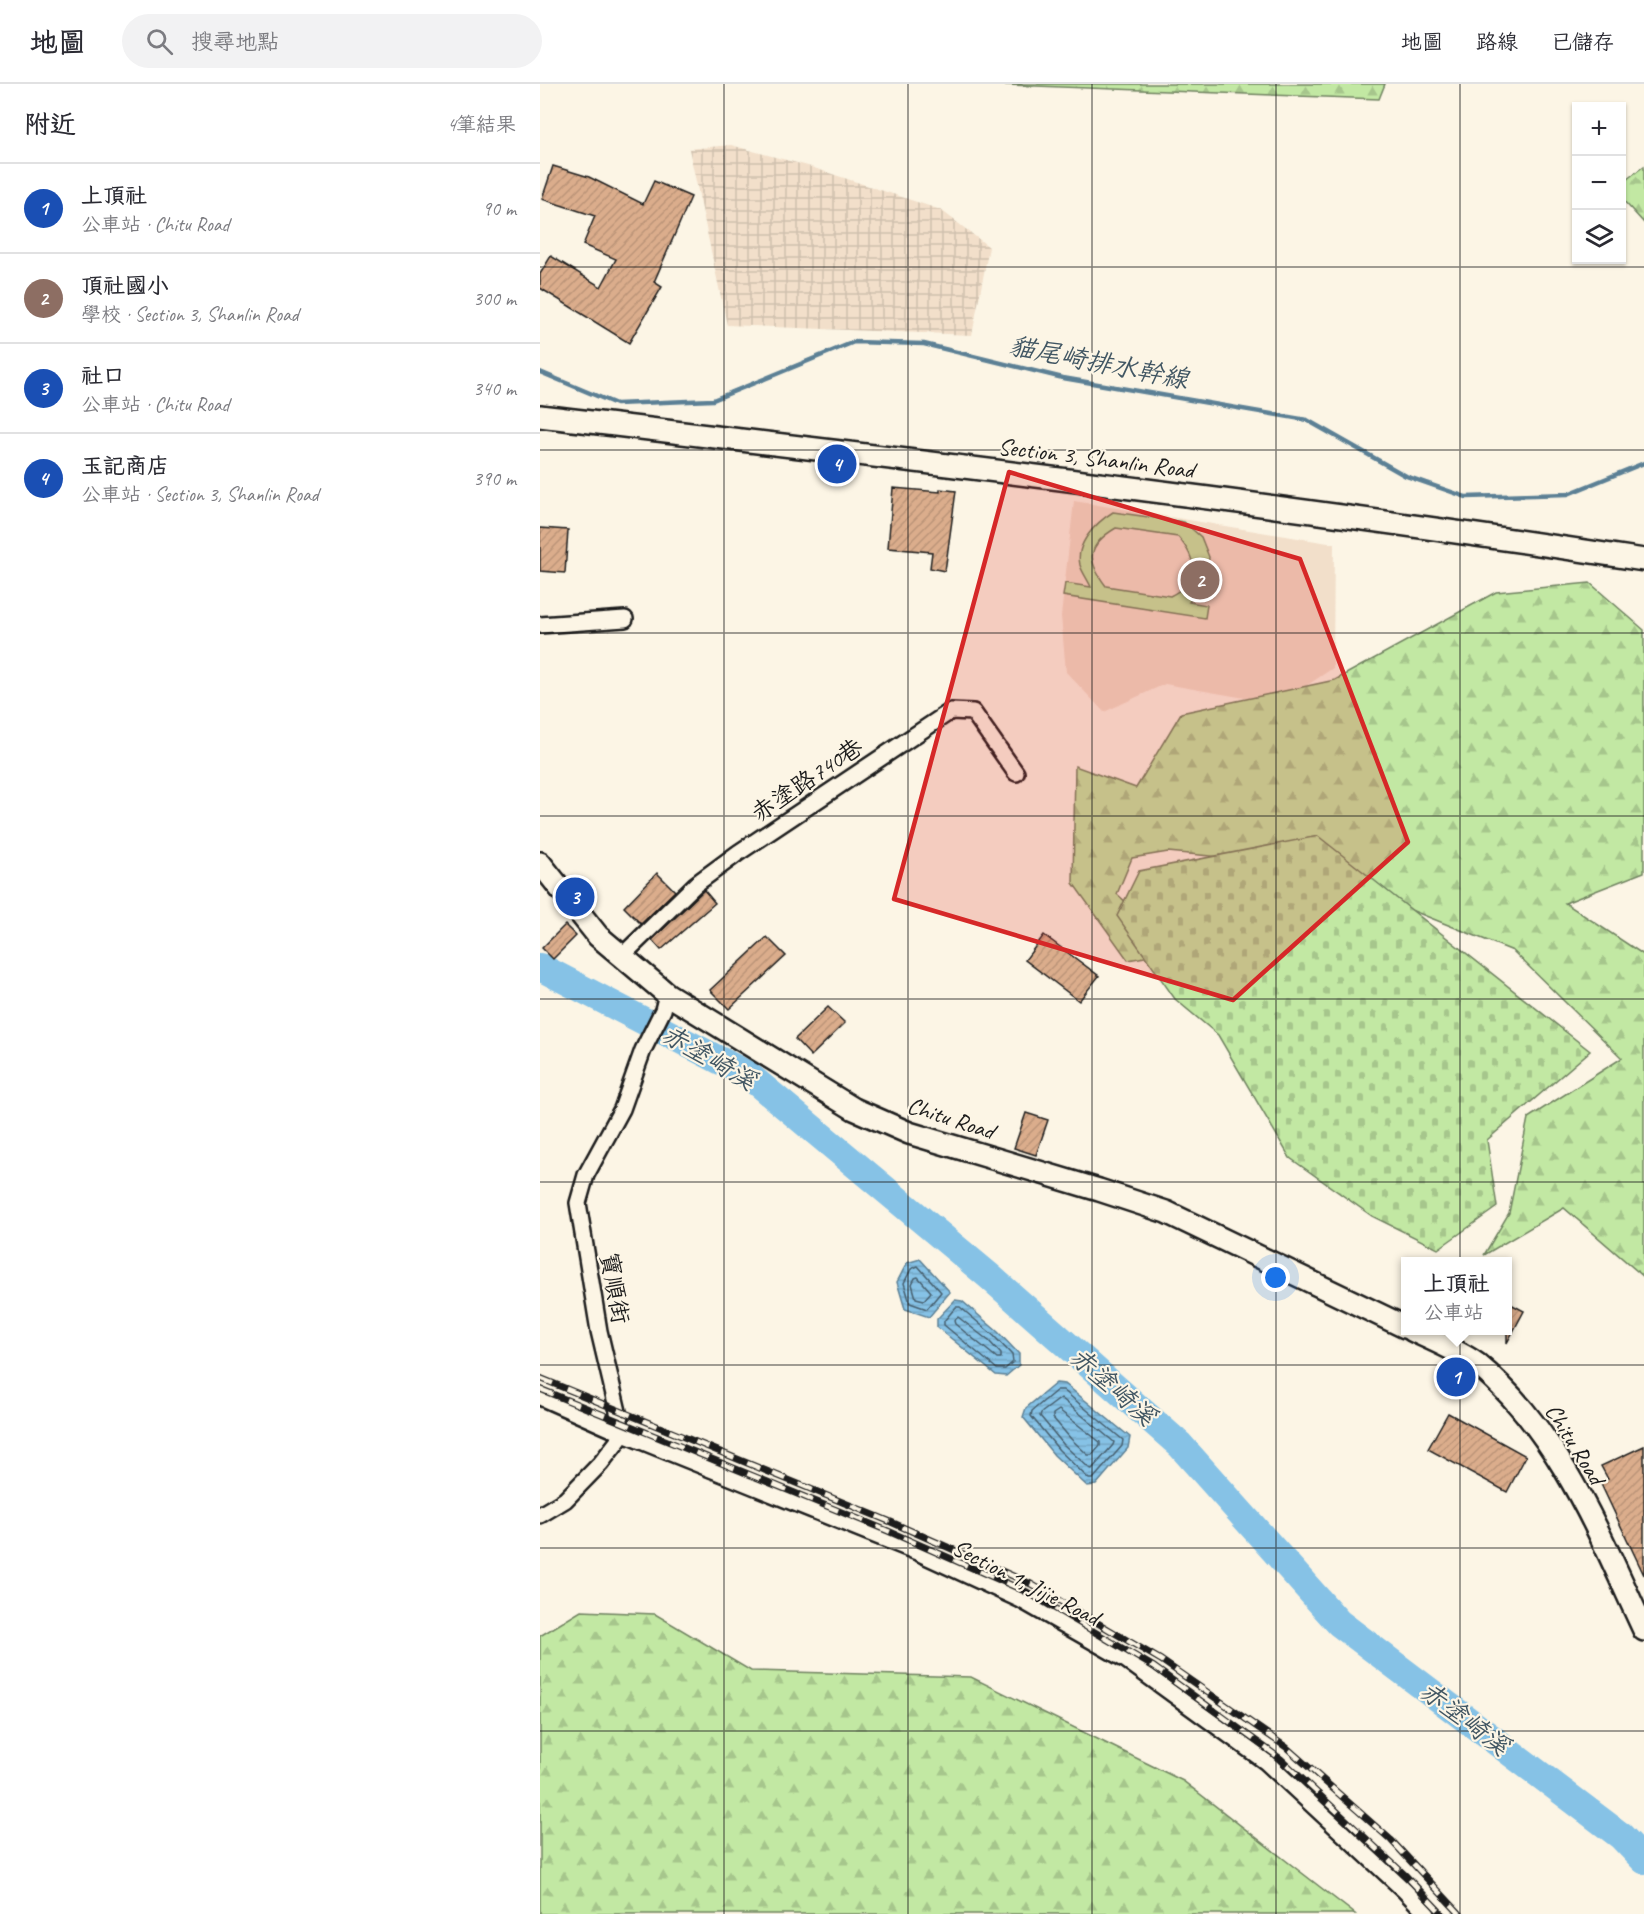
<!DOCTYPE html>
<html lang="zh-TW">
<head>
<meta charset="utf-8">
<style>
  :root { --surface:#fff; --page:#f2f2f3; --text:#2b2b33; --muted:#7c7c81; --line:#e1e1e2; --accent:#1c1c1c }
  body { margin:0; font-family:Caveat,"LXGW WenKai TC",sans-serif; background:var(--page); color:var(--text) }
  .controls { position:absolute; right:18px; top:18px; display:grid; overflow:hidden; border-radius:0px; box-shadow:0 2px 4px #0004 }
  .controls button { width:54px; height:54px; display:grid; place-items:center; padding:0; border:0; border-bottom:2px solid var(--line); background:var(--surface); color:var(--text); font:30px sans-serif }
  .you { position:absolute; left:736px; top:1194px; width:21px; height:21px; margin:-15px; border:4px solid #fff; border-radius:50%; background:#1a73e8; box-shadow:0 0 0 9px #1a73e833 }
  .badge { display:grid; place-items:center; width:39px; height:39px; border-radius:50%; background:var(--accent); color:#fff; font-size:20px; font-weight:700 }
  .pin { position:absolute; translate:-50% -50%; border:3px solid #fff; box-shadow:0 2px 6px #0006 }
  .popup { position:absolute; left:861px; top:1173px; width:111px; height:78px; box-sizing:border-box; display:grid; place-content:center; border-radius:0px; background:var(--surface); filter:drop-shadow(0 2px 4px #0005); font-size:20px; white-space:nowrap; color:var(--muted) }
  .popup b { font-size:22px; color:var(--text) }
  .popup::after { content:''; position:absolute; left:50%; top:100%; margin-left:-12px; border:12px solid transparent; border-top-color:var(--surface) }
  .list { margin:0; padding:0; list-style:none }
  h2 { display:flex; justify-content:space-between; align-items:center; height:78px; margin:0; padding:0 24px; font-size:26px }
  h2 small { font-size:20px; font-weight:400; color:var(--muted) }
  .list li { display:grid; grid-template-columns:39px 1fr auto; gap:18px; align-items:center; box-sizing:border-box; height:90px; padding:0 24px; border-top:2px solid var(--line) }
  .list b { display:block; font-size:22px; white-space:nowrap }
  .list p { margin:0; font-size:20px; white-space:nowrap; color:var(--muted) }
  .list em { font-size:20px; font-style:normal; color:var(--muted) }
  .icon { flex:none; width:33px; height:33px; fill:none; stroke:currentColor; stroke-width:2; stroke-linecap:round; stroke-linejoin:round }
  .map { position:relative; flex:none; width:1104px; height:1830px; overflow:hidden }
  header { display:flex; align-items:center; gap:36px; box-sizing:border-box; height:84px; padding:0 30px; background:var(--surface); border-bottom:2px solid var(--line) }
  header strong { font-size:28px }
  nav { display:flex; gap:33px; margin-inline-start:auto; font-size:21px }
  .search { width:420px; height:54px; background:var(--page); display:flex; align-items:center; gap:15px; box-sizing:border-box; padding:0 21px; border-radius:33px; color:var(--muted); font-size:22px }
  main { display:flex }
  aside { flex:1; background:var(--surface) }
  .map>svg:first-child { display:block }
  .built { fill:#f2dfca }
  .industrial { fill:url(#industrial-grid) }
  .forest { fill:url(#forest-firs); stroke:#6f8260; stroke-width:1.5 }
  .cemetery { fill:url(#cemetery-stones); stroke:#6f8260; stroke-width:1.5 }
  .garden { fill:#c2e8a3; stroke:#6f8260; stroke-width:1.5; fill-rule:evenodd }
  .water { fill:url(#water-rules); stroke:#5c8095; stroke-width:1.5 }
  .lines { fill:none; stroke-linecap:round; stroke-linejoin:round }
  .shore { stroke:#465e6d; stroke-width:1.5 }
  .stream { stroke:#5c8095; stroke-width:4.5 }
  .river { stroke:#86c2e6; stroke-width:28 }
  .building { fill:url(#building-hatch); stroke:#1c1c1c; stroke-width:1.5 }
  .street-casing { stroke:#1c1c1c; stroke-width:20 }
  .secondary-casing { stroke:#1c1c1c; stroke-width:26 }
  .street { stroke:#fcf5e5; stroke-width:15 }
  .secondary { stroke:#fcf5e5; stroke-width:21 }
  .rail-casing { stroke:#1c1c1c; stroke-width:7 }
  .rail { stroke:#fcf5e5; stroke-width:4.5; stroke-dasharray:14; stroke-linecap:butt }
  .marked { fill:#d62828; fill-opacity:0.2; stroke:#d62828; stroke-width:4.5; stroke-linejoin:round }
  .grid { fill:none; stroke:#1c1c1c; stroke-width:1.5; stroke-opacity:0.55 }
  .labels { text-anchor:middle; stroke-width:4.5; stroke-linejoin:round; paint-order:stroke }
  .street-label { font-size:24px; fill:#1c1c1c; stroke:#fcf5e5 }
  .water-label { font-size:26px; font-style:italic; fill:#415663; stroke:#fcf5e5 }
</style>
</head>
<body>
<header>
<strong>地圖</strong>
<div class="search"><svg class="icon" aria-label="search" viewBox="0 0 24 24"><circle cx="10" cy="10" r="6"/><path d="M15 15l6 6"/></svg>搜尋地點</div>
<nav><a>地圖</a><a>路線</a><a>已儲存</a></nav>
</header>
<main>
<aside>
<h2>附近<small>4筆結果</small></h2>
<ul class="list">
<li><span class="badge" style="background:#1a4fb4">1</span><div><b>上頂社</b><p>公車站 · Chitu Road</p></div><em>90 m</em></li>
<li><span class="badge" style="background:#8d6e63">2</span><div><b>頂社國小</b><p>學校 · Section 3, Shanlin Road</p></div><em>300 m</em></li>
<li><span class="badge" style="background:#1a4fb4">3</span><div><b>社口</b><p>公車站 · Chitu Road</p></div><em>340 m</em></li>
<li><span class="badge" style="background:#1a4fb4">4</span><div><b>玉記商店</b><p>公車站 · Section 3, Shanlin Road</p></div><em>390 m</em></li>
</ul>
</aside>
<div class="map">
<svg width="1104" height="1830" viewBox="0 0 1104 1830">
  <defs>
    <pattern id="industrial-grid" width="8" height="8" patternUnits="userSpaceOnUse" patternTransform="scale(1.5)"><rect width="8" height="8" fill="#f2dfca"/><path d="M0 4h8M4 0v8" fill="none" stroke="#cfbfad"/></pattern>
    <pattern id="forest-firs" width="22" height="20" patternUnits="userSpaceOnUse" patternTransform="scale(1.5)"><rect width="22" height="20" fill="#c2e8a3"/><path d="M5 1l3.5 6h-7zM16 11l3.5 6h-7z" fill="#a6c68c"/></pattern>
    <pattern id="cemetery-stones" width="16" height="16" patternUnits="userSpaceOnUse" patternTransform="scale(1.5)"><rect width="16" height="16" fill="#c2e8a3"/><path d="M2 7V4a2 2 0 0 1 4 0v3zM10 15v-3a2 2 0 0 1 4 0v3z" fill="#a6c68c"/></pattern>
    <pattern id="water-rules" width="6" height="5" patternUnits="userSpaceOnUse" patternTransform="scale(1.5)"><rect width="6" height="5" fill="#86c2e6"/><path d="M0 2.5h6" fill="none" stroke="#73a6c5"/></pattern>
    <pattern id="building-hatch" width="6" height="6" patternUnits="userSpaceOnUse" patternTransform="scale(1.5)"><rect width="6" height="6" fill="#dbad8c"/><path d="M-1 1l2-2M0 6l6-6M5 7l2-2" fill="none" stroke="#bb9478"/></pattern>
  </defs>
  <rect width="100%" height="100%" fill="#fcf5e5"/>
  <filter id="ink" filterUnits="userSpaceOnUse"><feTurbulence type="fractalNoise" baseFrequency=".0167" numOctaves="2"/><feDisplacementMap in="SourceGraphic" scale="12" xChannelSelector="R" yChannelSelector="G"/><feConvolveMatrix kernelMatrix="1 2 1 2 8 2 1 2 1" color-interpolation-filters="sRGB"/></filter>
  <g filter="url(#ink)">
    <polygon class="built" points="534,417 794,460 793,584 739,620 625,600 564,628 526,588 521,532"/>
    <polygon class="industrial" points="191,61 268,82 401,126 449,163 432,251 187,241 149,65"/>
    <g class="forest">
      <polygon points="441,0 845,0 839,15"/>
      <polygon points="1104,82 1104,139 1082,115 1082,99"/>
      <polygon points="1050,499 1104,546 1104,788 1025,819 1104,871 1104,1193 1024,1124 944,1171 969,1129 988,1034 1082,974 973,867 756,780 628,768 592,774 577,810 640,867 588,876 533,799 535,682 596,704 641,629 795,596 956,508"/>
      <polygon points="41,1527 115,1530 211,1587 431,1593 643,1697 815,1830 0,1830 0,1552"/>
    </g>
    <polygon class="cemetery" points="778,752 1050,967 947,1056 957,1123 898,1165 832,1132 750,1074 678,951 635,915 577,832 599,787"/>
    <path class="garden" d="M573,428L644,438L661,453L669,473L667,488L662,503L649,518L667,521L665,534L523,512L525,499L551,503C548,496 542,488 540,481C535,459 557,438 573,428ZM576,444L638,453C658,476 660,497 630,512L566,502C546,476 547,461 576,444Z"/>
    <g class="water">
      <polygon points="380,1175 410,1208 389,1233 365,1225 357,1198 367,1179"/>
      <polygon points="415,1216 422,1217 458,1248 479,1270 479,1281 466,1292 456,1291 397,1243 397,1235"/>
      <polygon points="516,1299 525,1300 590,1353 588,1364 556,1401 547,1402 514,1371 483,1333 486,1324"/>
    </g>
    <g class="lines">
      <g class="shore">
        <polygon points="378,1182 401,1208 387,1225 370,1219 364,1199 371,1185"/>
        <polygon points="378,1193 391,1208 384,1216 376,1214 372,1200 375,1194"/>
        <polygon points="416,1223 420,1223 454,1252 472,1271 473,1278 465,1285 457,1285 404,1241 404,1237"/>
        <polygon points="418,1233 449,1257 461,1270 461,1274 457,1274 415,1240 414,1237"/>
        <polygon points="517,1306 523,1306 583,1356 582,1362 553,1395 549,1395 519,1366 491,1332 492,1327"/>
        <polygon points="521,1314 574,1358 573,1361 552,1385 549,1384 524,1361 500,1332 501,1329"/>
        <polygon points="519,1326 560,1358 560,1362 552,1371 548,1371 531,1355 513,1334 513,1330"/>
      </g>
      <polyline class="stream" points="0,288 76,320 173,316 314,258 384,260 523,294 767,336 866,392 926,413 1028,410 1104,379"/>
      <polyline class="river" points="0,883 208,991 449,1192 640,1361 799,1539 1081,1752 1104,1776"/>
    </g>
    <g class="building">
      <polygon points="13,82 49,93 103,120 114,97 151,113 114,198 122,203 89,259 0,204 0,190 11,172 61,203 76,175 43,161 55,132 2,115"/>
      <polygon points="353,404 400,408 400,405 416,407 405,487 390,484 392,468 348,464"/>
      <polygon points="0,444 28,446 25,489 0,487"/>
      <polygon points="117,789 135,807 101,840 84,823"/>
      <polygon points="164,806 175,819 121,866 112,856"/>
      <polygon points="25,841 36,852 13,875 2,864"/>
      <polygon points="504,851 559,892 539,917 485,876"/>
      <polygon points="227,853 246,872 189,925 170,906"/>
      <polygon points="288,923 305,939 271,972 255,955"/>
      <polygon points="486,1029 508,1036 496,1071 474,1064"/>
      <polygon points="967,1218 984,1227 967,1259"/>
      <polygon points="908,1329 986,1372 967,1408 888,1365"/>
      <polygon points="1104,1362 1104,1491 1060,1398 1068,1395 1061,1382"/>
    </g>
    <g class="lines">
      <defs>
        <g id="street">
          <polyline points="0,541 85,535"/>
          <polyline points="81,873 156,800 198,769 411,627 433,628 476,689"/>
          <polyline points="0,1313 81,1349 377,1468 481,1516 586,1576 726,1678 865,1807 887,1830"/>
          <polyline points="0,1431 25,1416 61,1379 81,1353 80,1336 59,1247 38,1119 46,1091 82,1025 103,966 123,926 127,910"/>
        </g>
        <g id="secondary">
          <path d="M0,332C369,376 737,419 1104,476"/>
          <polyline points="0,779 58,852 127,910 314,1025 369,1049 559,1106 626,1128 865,1243"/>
          <path d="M872,1246C890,1255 922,1268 937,1280C1020,1348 1060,1452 1104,1546"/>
        </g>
      </defs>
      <use href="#street" class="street-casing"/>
      <use href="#secondary" class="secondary-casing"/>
      <use href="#street" class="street"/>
      <use href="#secondary" class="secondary"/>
      <defs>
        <g id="rail">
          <polyline points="0,1294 351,1438 491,1500 621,1576 746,1663 851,1756 920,1830"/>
          <polyline points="0,1305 348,1447 487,1508 614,1583 741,1675 865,1791 902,1830"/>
        </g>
      </defs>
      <use href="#rail" class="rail-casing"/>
      <use href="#rail" class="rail"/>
    </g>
  </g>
  <path class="marked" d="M469,388L760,475L868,758L693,916L354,815Z"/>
  <path class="grid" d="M184,0V1830M368,0V1830M552,0V1830M736,0V1830M920,0V1830M0,183H1104M0,366H1104M0,549H1104M0,732H1104M0,915H1104M0,1098H1104M0,1281H1104M0,1464H1104M0,1647H1104"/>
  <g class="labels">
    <g class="street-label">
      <text transform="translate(556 374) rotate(7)" y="8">Section 3, Shanlin Road</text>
      <text transform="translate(267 696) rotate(-34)" y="8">赤塗路740巷</text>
      <text transform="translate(411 1034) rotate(18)" y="8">Chitu Road</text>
      <text transform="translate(75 1204) rotate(80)" y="8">寶順街</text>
      <text transform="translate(1035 1360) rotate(58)" y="8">Chitu Road</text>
      <text transform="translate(486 1498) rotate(27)" y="8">Section 1, Jijie Road</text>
    </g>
    <g class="water-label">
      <text transform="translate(559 278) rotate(11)" y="9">貓尾崎排水幹線</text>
      <text transform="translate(169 973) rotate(30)" y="9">赤塗崎溪</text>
      <text transform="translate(573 1302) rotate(41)" y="9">赤塗崎溪</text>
      <text transform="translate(925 1634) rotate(37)" y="9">赤塗崎溪</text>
    </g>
  </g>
</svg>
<div class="controls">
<button>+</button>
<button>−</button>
<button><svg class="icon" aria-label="layers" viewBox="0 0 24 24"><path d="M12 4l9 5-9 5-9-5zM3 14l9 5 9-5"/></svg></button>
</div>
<div class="you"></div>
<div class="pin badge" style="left:916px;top:1293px;background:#1a4fb4">1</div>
<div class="popup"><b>上頂社</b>公車站</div>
<div class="pin badge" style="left:660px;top:496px;background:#8d6e63">2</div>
<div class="pin badge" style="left:35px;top:813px;background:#1a4fb4">3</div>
<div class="pin badge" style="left:297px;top:380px;background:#1a4fb4">4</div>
</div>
</main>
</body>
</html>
